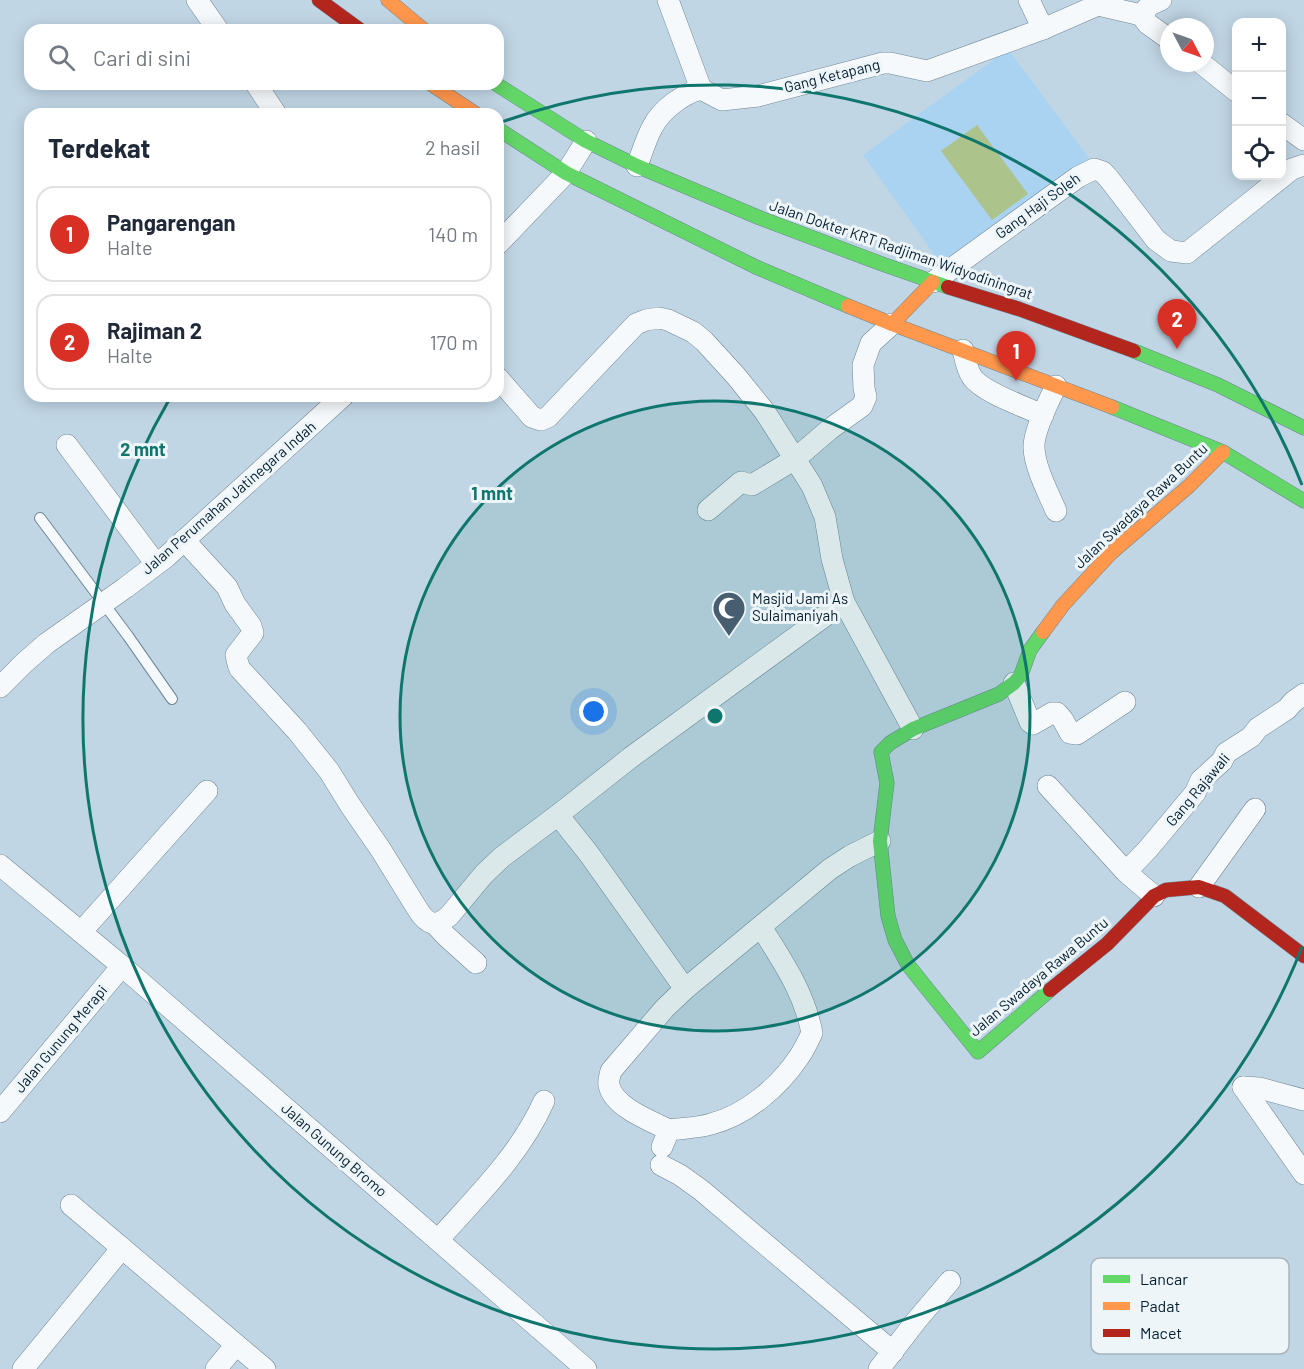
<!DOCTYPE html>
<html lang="id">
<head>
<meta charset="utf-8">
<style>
  :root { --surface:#fff; --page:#f2f2f3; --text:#1f2937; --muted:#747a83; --line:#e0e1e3; --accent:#d93025 }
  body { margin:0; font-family:Barlow,sans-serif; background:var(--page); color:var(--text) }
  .controls { position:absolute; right:18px; top:18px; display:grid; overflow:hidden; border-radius:12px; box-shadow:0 3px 15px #0003 }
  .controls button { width:54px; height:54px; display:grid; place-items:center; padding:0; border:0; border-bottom:2px solid var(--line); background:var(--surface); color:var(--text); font:30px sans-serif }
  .compass { position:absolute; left:1160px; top:18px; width:54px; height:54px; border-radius:50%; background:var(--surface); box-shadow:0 3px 15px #0003; rotate:131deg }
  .you { position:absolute; left:594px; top:712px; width:21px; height:21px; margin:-15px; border:4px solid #fff; border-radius:50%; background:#1a73e8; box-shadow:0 0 0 9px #1a73e833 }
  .badge { display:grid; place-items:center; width:39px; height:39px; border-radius:50%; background:var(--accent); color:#fff; font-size:20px; font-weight:700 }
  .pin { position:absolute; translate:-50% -50px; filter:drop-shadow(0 2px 3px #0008) }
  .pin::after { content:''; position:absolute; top:32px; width:21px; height:18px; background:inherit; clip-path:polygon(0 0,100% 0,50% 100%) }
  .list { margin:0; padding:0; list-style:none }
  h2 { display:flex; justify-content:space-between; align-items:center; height:78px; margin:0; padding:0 24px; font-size:26px }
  h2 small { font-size:20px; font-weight:400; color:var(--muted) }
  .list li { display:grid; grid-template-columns:39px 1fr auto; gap:18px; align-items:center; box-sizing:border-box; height:96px; margin:0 12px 12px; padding:0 12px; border:2px solid var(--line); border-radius:18px }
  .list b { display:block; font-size:22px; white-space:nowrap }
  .list p { margin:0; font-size:20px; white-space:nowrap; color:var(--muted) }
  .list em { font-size:20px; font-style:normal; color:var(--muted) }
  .icon { flex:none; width:33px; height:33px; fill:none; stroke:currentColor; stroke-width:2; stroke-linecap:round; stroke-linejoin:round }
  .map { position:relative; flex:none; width:1304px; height:1369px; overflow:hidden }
  .search { position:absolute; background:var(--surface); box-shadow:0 3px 15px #0003; left:24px; top:24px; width:480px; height:66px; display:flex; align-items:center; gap:15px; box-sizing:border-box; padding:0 21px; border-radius:18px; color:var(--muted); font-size:22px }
  .panel { position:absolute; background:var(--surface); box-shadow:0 3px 15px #0003; left:24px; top:108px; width:480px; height:294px; border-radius:18px }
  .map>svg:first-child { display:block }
  .built { fill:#aad3f1 }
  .green { fill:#adc38c }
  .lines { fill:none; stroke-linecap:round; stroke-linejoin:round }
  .lane-casing { stroke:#6f8796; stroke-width:12 }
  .street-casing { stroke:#6f8796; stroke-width:22 }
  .fast-casing { stroke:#6f8796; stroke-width:15 }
  .slow-casing { stroke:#6f8796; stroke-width:15 }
  .jam-casing { stroke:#6f8796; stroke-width:15 }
  .lane { stroke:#f6f9fb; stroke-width:10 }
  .street { stroke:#f6f9fb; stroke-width:21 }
  .fast { stroke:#63d668; stroke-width:14 }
  .slow { stroke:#ff974d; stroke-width:14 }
  .jam { stroke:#b3261e; stroke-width:14 }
  .ring { fill:none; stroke:#0f766e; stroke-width:3 }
  .labels { text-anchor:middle; stroke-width:6; stroke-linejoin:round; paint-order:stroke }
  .street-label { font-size:15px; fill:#031e2f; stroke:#eef5f9 }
  .poi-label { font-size:15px; fill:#031e2f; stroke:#eef5f9; text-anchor:start }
  .key { fill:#eef5f9; stroke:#a8b4bc; stroke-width:1.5 }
  .key-label { font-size:16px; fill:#031e2f }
  .centre { fill:#0f766e; stroke:#eef5f9; stroke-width:3 }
  .ring-label { font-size:18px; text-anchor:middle; font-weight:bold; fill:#0f766e; stroke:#eef5f9; stroke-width:6; stroke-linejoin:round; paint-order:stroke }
</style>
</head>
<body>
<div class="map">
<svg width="1304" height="1369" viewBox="0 0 1304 1369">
  <rect width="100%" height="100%" fill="#c1d6e5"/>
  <polygon class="built" points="1008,49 1091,161 944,268 863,155"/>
  <polygon class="green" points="977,125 1028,194 992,220 941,151"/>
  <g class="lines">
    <defs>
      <polyline id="lane" points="40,518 128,636 172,699"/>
      <g id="street">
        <polyline points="197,0 218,30"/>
        <polyline points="668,0 701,89"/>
        <polyline points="1029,0 1043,29"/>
        <polyline points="1141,15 1148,24 1169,39"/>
        <polyline points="1201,63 1236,91"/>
        <polyline points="256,84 276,114"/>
        <polyline points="1282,124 1304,140"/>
        <path d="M637,166C642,153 646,138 653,126C662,109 683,94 701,89L722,100L758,96L883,63H890L927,71L1043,29L1098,5L1141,15L1150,5L1161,0"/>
        <polyline points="498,244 566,173 586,141"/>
        <polyline points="933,282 1078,177 1094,169 1103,172 1110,180 1156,240 1171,251 1187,253 1292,169 1304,165"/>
        <path d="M963,350C965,359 967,370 972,377C982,392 1025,407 1043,415"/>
        <polyline points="498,378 532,417 541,420 548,417 636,324 646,320 659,318 668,320 693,332 704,341 736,376 765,412 812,486 825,517 832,559 844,602 913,729"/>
        <polyline points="67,445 156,564"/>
        <polyline points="708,510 741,482 752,485 795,459 830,429 862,406 866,397 864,388 863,365 871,343 892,324"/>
        <path d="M1056,511C1048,492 1035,468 1034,448C1033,433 1049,400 1056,386"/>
        <path d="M184,540L227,587L235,604L251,626L253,633L236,655L238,664L240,669L297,731L329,771L350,805L381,850L418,910C427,924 435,928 449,916L484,874L502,857L558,815L630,758L844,602"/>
        <polyline points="1014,683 1030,722 1033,724 1052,713 1057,713 1063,720 1070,733 1077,734 1125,702"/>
        <polyline points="0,687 24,663 47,643 125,588 166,557 343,396"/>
        <polyline points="1048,786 1126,872 1154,896"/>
        <polyline points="558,815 589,854 685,989"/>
        <polyline points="0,865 122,966 586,1369"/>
        <polyline points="1126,872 1148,849 1195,793 1201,780 1222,761 1226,753 1251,737 1258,728 1287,709 1293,702 1304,694"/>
        <polyline points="1199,887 1255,809"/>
        <polyline points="435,924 446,936 476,963"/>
        <polyline points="81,932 207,791"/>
        <polyline points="1243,1087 1304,1174"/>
        <polyline points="1243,1087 1259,1088 1304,1100"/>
        <polyline points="0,1112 122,966"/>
        <path d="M669,1130C683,1128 698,1128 711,1124C746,1115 779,1087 799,1057C804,1050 808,1041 812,1033C804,992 783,962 761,927"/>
        <path d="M662,1147L669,1130C651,1121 613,1107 609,1085C608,1080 610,1075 611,1071L665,1008L685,989L830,869L850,856L880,841"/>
        <polyline points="661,1165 680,1175 701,1190 893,1352"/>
        <polyline points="71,1205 265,1369"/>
        <path d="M438,1240C477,1196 520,1155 544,1101"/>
        <polyline points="23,1369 122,1248"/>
        <polyline points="216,1369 236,1345"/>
        <polyline points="879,1369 916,1321 950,1281"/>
      </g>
      <g id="fast">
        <polyline points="496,84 586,141 637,166 760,218 882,264 948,287"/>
        <polyline points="498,129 566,173 756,267 848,306"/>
        <polyline points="1134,351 1218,385 1304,428"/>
        <polyline points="1112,407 1223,452 1304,501"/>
        <polyline points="1043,632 1030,650 1021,675 1014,683 999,694 913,729 890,743 881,752 887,783 880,841 888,916 895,940 908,965 978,1052 1050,990"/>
      </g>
      <g id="slow">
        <polyline points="388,0 424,30"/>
        <polyline points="431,84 476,114"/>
        <polyline points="848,306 892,324 1112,407"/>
        <polyline points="892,324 933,282"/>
        <polyline points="1043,632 1063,605 1111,553 1189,486 1223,452"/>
      </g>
      <g id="jam">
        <polyline points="319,0 360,30"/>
        <polyline points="948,287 1019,309 1134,351"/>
        <polyline points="1050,990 1107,944 1154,896 1166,890 1199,887 1225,896 1304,956"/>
      </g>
    </defs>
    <use href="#lane" class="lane-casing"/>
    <use href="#street" class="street-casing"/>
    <use href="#fast" class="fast-casing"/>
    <use href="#slow" class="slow-casing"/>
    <use href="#jam" class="jam-casing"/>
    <use href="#lane" class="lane"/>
    <use href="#street" class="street"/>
    <use href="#fast" class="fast"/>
    <use href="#slow" class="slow"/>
    <use href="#jam" class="jam"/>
  </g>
  <circle cx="715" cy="716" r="315" fill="#0f766e" fill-opacity=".12"/>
  <g class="ring">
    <circle cx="715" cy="716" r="315"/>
    <path d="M1302 947A631 631 0 1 1 169 400M499 123A631 631 0 0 1 1302 485"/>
  </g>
  <defs>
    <symbol id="mosque-pin" viewBox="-11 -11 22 30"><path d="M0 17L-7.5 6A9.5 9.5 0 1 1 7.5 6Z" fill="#465e6f" stroke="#eef5f9"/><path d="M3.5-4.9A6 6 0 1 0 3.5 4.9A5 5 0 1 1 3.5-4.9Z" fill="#fff"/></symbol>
  </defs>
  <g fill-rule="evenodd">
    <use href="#mosque-pin" x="710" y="589" width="38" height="52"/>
  </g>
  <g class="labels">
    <g class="street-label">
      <text transform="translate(832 76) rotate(-14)" y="5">Gang Ketapang</text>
      <text transform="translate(1038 206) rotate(-36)" y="5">Gang Haji Soleh</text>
      <text transform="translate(901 250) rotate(19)" y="5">Jalan Dokter KRT Radjiman Widyodiningrat</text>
      <text transform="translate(229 498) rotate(-41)" y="5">Jalan Perumahan Jatinegara Indah</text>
      <text transform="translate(1141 506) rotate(-43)" y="5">Jalan Swadaya Rawa Buntu</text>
      <text transform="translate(1198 790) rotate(-50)" y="5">Gang Rajawali</text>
      <text transform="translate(1039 977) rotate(-40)" y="5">Jalan Swadaya Rawa Buntu</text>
      <text transform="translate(61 1039) rotate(-50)" y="5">Jalan Gunung Merapi</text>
      <text transform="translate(334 1150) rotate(41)" y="5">Jalan Gunung Bromo</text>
    </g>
    <g class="poi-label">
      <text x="752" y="604">Masjid Jami As<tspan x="752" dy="17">Sulaimaniyah</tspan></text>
    </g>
  </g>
  <rect x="1091" y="1258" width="198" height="96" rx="9" class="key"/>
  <rect x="1103" y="1275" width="27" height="8" fill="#63d668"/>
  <rect x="1103" y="1302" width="27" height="8" fill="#ff974d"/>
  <rect x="1103" y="1329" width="27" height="8" fill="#b3261e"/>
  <g class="key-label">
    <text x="1140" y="1285">Lancar</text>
    <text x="1140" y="1312">Padat</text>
    <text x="1140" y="1339">Macet</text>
  </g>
  <circle cx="715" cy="716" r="9" class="centre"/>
  <g class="ring-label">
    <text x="143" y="456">2 mnt</text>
    <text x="492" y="500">1 mnt</text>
  </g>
</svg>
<div class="controls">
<button>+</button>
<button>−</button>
<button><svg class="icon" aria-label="locate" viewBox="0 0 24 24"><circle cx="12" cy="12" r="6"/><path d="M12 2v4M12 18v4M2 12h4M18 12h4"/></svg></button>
</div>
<svg class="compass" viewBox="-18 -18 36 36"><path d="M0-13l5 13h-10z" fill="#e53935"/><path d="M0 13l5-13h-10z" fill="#747a83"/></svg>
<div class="you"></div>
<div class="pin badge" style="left:1016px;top:381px">1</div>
<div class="pin badge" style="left:1177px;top:349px">2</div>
<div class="search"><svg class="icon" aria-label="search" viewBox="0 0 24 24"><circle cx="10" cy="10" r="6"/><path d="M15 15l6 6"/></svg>Cari di sini</div>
<section class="panel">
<h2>Terdekat<small>2 hasil</small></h2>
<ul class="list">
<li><span class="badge">1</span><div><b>Pangarengan</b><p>Halte</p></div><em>140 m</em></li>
<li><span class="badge">2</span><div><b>Rajiman 2</b><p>Halte</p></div><em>170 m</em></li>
</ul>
</section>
</div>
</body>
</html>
